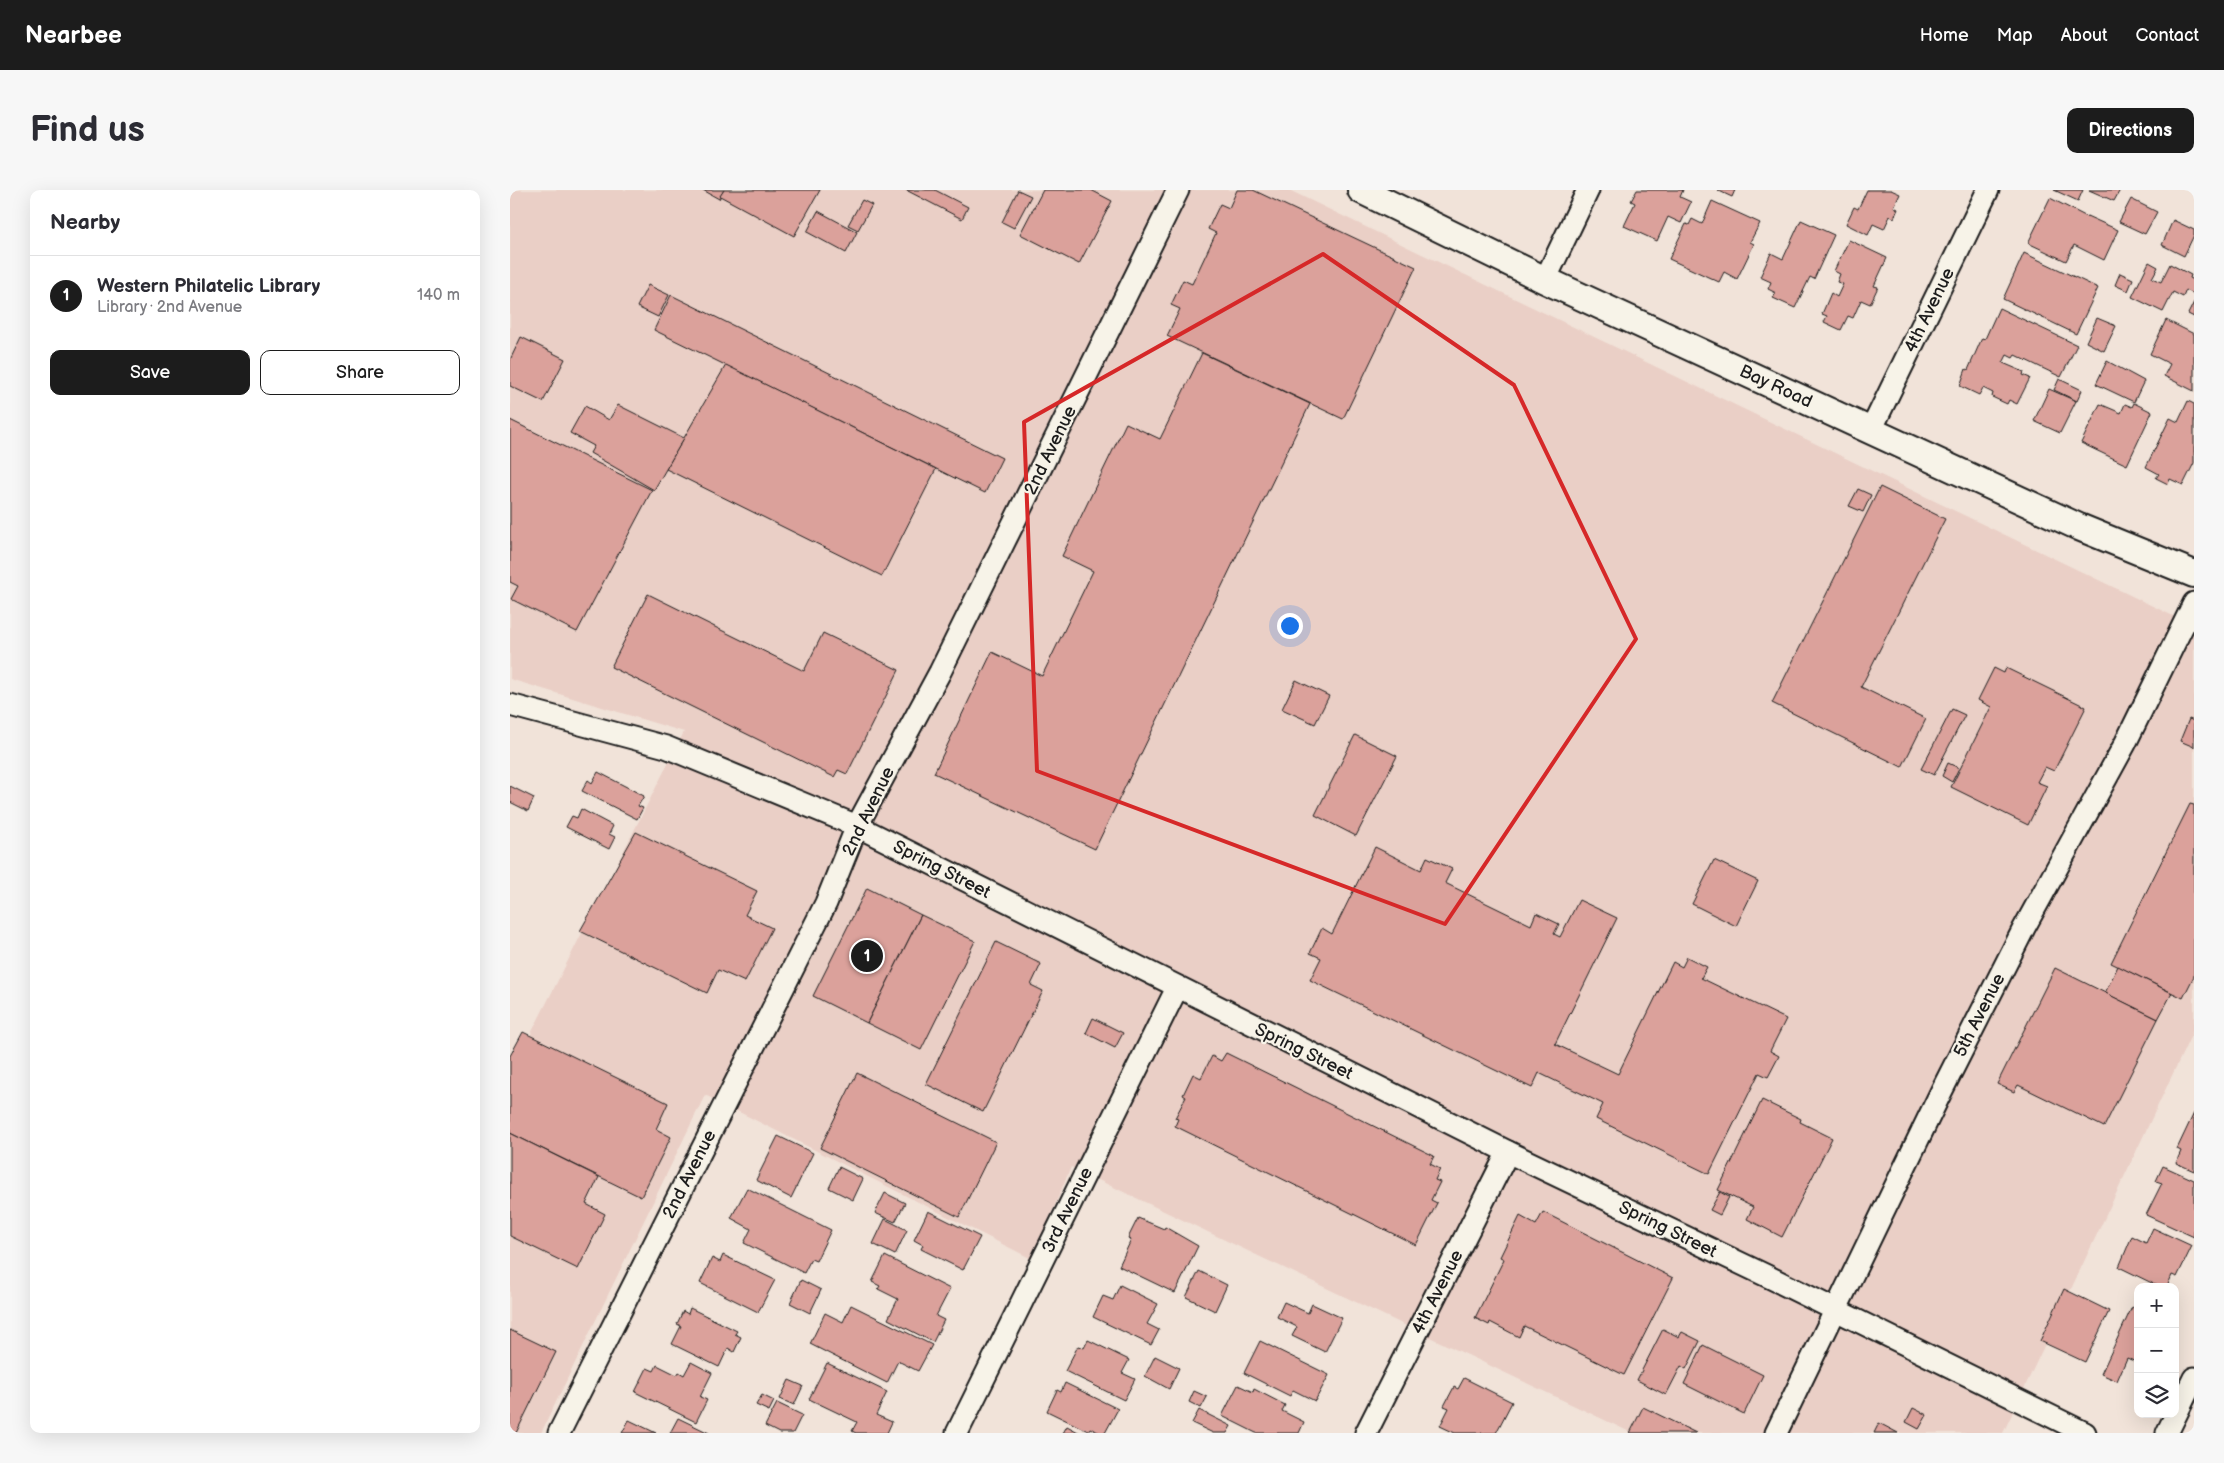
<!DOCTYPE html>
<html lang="en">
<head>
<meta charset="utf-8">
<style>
  :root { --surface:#fff; --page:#f7f7f7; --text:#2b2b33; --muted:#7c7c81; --line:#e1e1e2; --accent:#1c1c1c }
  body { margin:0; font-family:"Balsamiq Sans",sans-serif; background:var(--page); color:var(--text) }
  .controls { position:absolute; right:15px; bottom:15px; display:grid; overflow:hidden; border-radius:10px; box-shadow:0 5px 20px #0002 }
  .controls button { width:45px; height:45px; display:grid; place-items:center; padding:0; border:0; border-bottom:1px solid var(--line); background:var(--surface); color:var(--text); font:25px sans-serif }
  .you { position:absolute; left:779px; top:435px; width:18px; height:18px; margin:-12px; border:4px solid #fff; border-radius:50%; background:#1a73e8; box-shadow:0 0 0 8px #1a73e833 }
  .badge { display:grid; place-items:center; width:32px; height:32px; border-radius:50%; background:var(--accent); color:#fff; font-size:16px; font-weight:700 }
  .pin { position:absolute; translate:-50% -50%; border:2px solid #fff; box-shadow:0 1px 5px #0006 }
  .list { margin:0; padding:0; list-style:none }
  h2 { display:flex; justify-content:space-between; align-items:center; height:65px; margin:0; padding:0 20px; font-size:21px }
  h2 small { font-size:16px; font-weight:400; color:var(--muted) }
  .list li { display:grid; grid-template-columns:32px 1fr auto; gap:15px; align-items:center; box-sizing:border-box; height:80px; padding:0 20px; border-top:1px solid var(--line) }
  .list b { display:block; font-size:19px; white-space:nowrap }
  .list p { margin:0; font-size:16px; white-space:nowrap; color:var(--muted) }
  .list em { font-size:16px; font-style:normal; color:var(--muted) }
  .actions { display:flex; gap:10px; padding:15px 20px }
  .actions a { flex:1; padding:11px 0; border:1px solid var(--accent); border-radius:10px; text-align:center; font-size:18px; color:var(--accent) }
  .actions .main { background:var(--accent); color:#fff }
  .icon { flex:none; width:28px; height:28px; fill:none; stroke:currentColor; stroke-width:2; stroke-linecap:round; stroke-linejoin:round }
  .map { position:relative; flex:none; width:1684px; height:1243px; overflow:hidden; border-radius:10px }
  header { display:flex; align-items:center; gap:30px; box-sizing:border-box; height:70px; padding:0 25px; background:var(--accent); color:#fff }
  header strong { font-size:24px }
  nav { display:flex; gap:28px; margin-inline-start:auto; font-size:18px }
  .intro { display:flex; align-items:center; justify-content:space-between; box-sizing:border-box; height:120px; padding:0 30px }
  h1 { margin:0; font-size:35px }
  .button { padding:12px 22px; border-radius:10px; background:var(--accent); color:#fff; font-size:18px; font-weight:700 }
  main { display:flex; gap:30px; padding:0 30px }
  aside { flex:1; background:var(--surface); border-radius:10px; box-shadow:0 5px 20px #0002 }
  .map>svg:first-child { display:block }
  .built { fill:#eacfc6 }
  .building { fill:#dba19b; stroke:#1c1c1c }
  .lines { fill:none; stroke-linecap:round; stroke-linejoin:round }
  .minor-casing { stroke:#1c1c1c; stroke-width:25 }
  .tertiary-casing { stroke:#1c1c1c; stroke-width:30 }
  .minor { stroke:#f7f3e8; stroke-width:21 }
  .tertiary { stroke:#f7f3e8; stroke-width:26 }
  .marked { fill:none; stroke:#d62828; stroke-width:4; stroke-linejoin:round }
  .labels { text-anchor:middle; stroke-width:4.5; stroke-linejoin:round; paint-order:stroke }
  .street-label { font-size:18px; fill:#1c1c1c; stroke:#f7f3e8 }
</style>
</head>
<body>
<header>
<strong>Nearbee</strong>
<nav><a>Home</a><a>Map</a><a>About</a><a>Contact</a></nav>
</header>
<div class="intro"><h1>Find us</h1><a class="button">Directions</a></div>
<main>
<aside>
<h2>Nearby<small></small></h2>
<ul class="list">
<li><span class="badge">1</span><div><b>Western Philatelic Library</b><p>Library · 2nd Avenue</p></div><em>140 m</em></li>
</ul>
<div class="actions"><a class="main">Save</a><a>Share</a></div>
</aside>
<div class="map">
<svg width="1684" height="1243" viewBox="0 0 1684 1243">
  <rect width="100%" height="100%" fill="#f1e3d9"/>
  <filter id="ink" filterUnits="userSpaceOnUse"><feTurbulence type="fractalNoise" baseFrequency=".02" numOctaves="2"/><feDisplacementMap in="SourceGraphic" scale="10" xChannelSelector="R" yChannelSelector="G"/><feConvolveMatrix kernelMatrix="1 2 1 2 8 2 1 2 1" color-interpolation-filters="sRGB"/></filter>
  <g filter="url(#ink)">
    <polygon class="built" points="0,0 779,0 1684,436 1684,839 1493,1243 1122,1243 561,977 522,1069 195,905 31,1243 0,1243 0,885 174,542 0,489"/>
    <g class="building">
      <polygon points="193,0 214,0 209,9"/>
      <polygon points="214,0 310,0 284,46 210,6"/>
      <polygon points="396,0 425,0 458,17 452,29"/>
      <polygon points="508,0 521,6 504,38 492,32"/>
      <polygon points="533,0 581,0 602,11 569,74 510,44"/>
      <polygon points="727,0 743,0 906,77 833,229 657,146 670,119 661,115 673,90 682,94 706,43 698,39 710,14 719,18"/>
      <polygon points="1127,0 1173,0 1170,7 1181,12 1171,33 1158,27 1147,51 1114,36 1125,13 1121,11"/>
      <polygon points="1207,0 1225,0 1222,7"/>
      <polygon points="1357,0 1381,0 1390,4 1384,17 1388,19 1384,28 1380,26 1374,39 1363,34 1358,45 1336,34 1344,17 1348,19"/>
      <polygon points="1544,0 1573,0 1568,11"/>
      <polygon points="1579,0 1610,0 1604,11"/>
      <polygon points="1540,8 1577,27 1577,26 1608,40 1594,70 1564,55 1556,71 1518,53"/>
      <polygon points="1621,9 1647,22 1635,44 1609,32"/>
      <polygon points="352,10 362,15 348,40 338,35"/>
      <polygon points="1202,11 1250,33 1240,52 1244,54 1227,89 1214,82 1209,92 1159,69 1176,34 1179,35 1182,29 1192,34"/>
      <polygon points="308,21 347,42 336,63 297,42"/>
      <polygon points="1291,30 1324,45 1304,89 1300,87 1285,118 1263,108 1266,103 1258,99 1261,92 1250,87 1261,63 1273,69"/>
      <polygon points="1663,30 1684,40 1684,45 1674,66 1652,55"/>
      <polygon points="1339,50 1377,68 1364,96 1368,97 1360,114 1351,110 1343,128 1338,126 1331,140 1314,132 1317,126 1312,124 1321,103 1327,107 1333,94 1327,92 1330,84 1324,81"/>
      <polygon points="1514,63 1588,98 1566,144 1493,109"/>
      <polygon points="1639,72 1648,77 1642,88 1651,92 1660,74 1681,85 1680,88 1684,90 1684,104 1676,100 1673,107 1663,102 1653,122 1622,107"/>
      <polygon points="1610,83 1623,89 1618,101 1605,95"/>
      <polygon points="138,95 159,105 148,127 127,117"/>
      <polygon points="161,105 492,268 475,303 144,140"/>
      <polygon points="1684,112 1684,127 1678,124"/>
      <polygon points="1489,118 1567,155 1551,187 1505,165 1503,168 1497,165 1493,173 1514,182 1513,185 1520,188 1507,214 1499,210 1497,214 1482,207 1483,203 1473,198 1469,205 1450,196 1456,179 1458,180 1472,148 1475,149"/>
      <polygon points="1587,128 1606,136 1594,161 1576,152"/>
      <polygon points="1656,130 1684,144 1684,201 1654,186 1660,174 1640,164"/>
      <polygon points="11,147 55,169 33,212 0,196 0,170"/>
      <polygon points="692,163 800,214 585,659 424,583 482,462 532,486 583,381 552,366 616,233 650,249"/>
      <polygon points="1597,171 1634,191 1624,212 1586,194"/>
      <polygon points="216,175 426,279 372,386 156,279"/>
      <polygon points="1549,189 1572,200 1567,211 1544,200"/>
      <polygon points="1539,199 1566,211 1550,243 1524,231"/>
      <polygon points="1678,211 1684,214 1684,273 1673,295 1660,289 1658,294 1646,288 1649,284 1636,277 1660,228 1668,232"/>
      <polygon points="1624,213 1642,222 1617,275 1571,253 1590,214 1611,223 1615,214 1622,217"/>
      <polygon points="108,215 174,248 144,300 80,263 84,256 60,243 75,216 99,230"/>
      <polygon points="0,230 142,300 67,442 1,409 8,396 0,392"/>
      <polygon points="1370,297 1435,329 1351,497 1416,529 1392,577 1262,513"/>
      <polygon points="1348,299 1361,305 1353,322 1339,316"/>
      <polygon points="138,404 294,481 313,443 389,480 337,584 328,580 324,587 101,477"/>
      <polygon points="1484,478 1494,483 1496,478 1576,517 1544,581 1535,577 1527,592 1537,596 1518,635 1441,597 1481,517 1468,510"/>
      <polygon points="786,490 819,506 805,534 772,519"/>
      <polygon points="1442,519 1455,525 1424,585 1411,579"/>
      <polygon points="1679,529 1684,531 1684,557 1670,551"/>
      <polygon points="845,545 887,566 846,646 805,625"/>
      <polygon points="1438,573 1449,578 1442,592 1432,586"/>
      <polygon points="88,582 134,606 128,616 133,618 127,629 72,601 78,590 82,593"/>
      <polygon points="0,596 24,608 18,621 0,612"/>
      <polygon points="1680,614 1684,615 1684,786 1673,808 1601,773"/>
      <polygon points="71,619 103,636 99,644 105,647 99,659 56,637 62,626 67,628"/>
      <polygon points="126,642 247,701 235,725 262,738 235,792 208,780 197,803 70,741"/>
      <polygon points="865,657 911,680 917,667 942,679 935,693 1021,735 1026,723 1049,734 1044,744 1050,747 1069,710 1107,728 1045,854 1108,884 1163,772 1172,777 1177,767 1197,777 1191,788 1276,829 1260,861 1269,866 1258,887 1249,883 1199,984 1086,929 1093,914 1029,883 1022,898 800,790 811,768 800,763 812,738 822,744"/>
      <polygon points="1204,670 1248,691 1226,736 1182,714"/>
      <polygon points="357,698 411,725 357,833 303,806"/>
      <polygon points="411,725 465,751 411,860 357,833"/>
      <polygon points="486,752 531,774 521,795 533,801 473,922 416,894"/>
      <polygon points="1608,776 1662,803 1648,829 1595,803"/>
      <polygon points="1545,778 1648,829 1594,937 1508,895 1504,902 1487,894"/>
      <polygon points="583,828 613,843 605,858 576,843"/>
      <polygon points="13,842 158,913 146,939 161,947 131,1007 0,943 0,866"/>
      <polygon points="716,863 924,966 920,974 930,979 925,990 930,992 921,1010 927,1013 906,1055 665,936 668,929 665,928 676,907 673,905 683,884 691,888 702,866 711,871"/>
      <polygon points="347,883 486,952 449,1027 310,958"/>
      <polygon points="1252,910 1291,929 1290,932 1322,948 1272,1047 1237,1029 1243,1017 1208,1000"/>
      <polygon points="1684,923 1684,981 1666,973 1671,961 1667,959"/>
      <polygon points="0,943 89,987 76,1014 95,1024 68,1079 0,1046"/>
      <polygon points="268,946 303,963 281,1008 246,990"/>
      <polygon points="1653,976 1684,990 1684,1047 1636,1025 1652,993 1646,991"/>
      <polygon points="329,977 353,989 343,1010 319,998"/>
      <polygon points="237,998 321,1040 306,1071 301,1069 294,1083 234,1053 241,1039 221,1028"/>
      <polygon points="1210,1002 1219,1007 1210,1025 1200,1020"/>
      <polygon points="375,1003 395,1013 385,1032 365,1023"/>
      <polygon points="418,1021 470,1047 453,1080 411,1059 413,1055 404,1050"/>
      <polygon points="1033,1022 1163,1088 1114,1185 1014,1136 1009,1147 980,1132 979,1135 965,1128 994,1069 990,1067 1010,1026 1026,1035"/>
      <polygon points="628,1028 654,1039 655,1037 688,1056 665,1103 609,1076 621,1050 618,1048"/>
      <polygon points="375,1029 397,1040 385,1065 363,1054"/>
      <polygon points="1643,1038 1682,1056 1667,1087 1662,1085 1657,1097 1650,1097 1609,1077 1622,1046 1636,1053"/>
      <polygon points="213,1065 265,1090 248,1122 190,1093 202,1068 210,1072"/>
      <polygon points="375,1066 440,1099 426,1126 434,1130 423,1152 378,1129 388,1109 368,1099 370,1096 362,1092"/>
      <polygon points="689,1081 717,1095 705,1121 676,1107"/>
      <polygon points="291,1090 311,1100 300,1123 280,1113"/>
      <polygon points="610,1095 648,1114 637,1134 649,1140 641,1155 583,1127 593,1106 603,1110"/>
      <polygon points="1554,1099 1599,1121 1575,1172 1530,1151"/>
      <polygon points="774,1112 798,1123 802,1114 832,1128 815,1162 782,1146 787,1137 767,1127"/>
      <polygon points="341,1115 422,1155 408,1181 388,1171 377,1193 300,1154 315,1123 333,1132"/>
      <polygon points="1622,1117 1628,1120 1628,1173 1617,1168 1607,1191 1591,1184"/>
      <polygon points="180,1118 227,1141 225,1144 231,1147 224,1162 218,1158 209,1177 162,1154 171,1136 167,1134 173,1121 178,1124"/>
      <polygon points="1153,1139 1169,1147 1172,1142 1190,1151 1176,1179 1171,1176 1156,1205 1127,1190"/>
      <polygon points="0,1140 46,1162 6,1243 0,1243"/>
      <polygon points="578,1150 619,1170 612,1183 625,1189 614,1210 555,1181 568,1156 574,1158"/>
      <polygon points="750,1151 819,1185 805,1211 783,1200 780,1206 734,1183"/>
      <polygon points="1193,1155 1253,1185 1234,1224 1174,1194"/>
      <polygon points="645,1166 669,1178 659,1199 635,1186"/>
      <polygon points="181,1172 202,1183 190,1207 197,1210 186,1232 125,1202 137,1178 144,1181 147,1175 167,1185 169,1182 174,1185"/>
      <polygon points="317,1173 377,1202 366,1225 382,1232 377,1243 346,1243 342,1241 347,1232 299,1209"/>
      <polygon points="954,1188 1002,1212 986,1243 945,1243 930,1236 939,1218 934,1216 944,1197 948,1199"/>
      <polygon points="279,1190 293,1196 284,1215 270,1209"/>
      <polygon points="555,1193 608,1219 595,1243 590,1243 580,1238 578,1241 537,1221 547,1200 551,1202"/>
      <polygon points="728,1195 743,1202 744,1199 775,1215 772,1221 794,1232 789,1243 746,1243 712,1226"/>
      <polygon points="684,1201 697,1207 691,1218 679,1212"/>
      <polygon points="252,1205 264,1211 259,1221 246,1215"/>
      <polygon points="267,1213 292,1225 283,1243 269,1243 255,1236"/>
      <polygon points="1133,1217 1186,1243 1120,1243"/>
      <polygon points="1403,1218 1417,1225 1409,1239 1396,1232"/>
      <polygon points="689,1220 721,1236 717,1243 703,1243 682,1233"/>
      <polygon points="168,1228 199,1243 160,1243"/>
      <polygon points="119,1230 146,1243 112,1243"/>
      <polygon points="1369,1233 1388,1243 1364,1243"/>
      <polygon points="557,1236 570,1243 553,1243"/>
    </g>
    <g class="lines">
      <defs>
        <g id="minor">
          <polyline points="1035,90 1078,0"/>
          <polyline points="1361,240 1478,0"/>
          <polyline points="0,515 156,557 347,636 998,962 1257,1086 1575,1243"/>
          <polyline points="49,1243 316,713 347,636 430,482 668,0"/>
          <polyline points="447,1243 667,798"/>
          <polyline points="856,1243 998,962"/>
          <polyline points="1266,1243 1432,900 1514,738 1615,554 1684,413"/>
          <polyline points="1657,1243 1684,1188"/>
        </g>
        <polyline id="tertiary" points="851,0 1035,90 1569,337 1684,384"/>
      </defs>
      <use href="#minor" class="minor-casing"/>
      <use href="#tertiary" class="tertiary-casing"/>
      <use href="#minor" class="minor"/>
      <use href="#tertiary" class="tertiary"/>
    </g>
  </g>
  <path class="marked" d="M813,64L1004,195L1126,449L935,734L527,581L514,232Z"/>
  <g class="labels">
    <g class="street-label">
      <text transform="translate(1419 120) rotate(-64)" y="6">4th Avenue</text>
      <text transform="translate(1266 196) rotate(25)" y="6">Bay Road</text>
      <text transform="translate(540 260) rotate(-64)" y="6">2nd Avenue</text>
      <text transform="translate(358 621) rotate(-64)" y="6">2nd Avenue</text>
      <text transform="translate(432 679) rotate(27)" y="6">Spring Street</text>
      <text transform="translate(1469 825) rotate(-63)" y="6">5th Avenue</text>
      <text transform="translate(794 861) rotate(26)" y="6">Spring Street</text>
      <text transform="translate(179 984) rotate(-63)" y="6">2nd Avenue</text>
      <text transform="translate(557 1020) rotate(-64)" y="6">3rd Avenue</text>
      <text transform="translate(1158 1039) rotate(26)" y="6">Spring Street</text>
      <text transform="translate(927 1102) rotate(-63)" y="6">4th Avenue</text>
    </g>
  </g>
</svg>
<div class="controls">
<button>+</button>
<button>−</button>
<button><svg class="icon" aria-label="layers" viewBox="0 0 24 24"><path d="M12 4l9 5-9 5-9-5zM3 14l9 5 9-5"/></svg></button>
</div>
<div class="you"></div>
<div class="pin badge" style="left:357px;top:766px">1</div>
</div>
</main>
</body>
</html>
